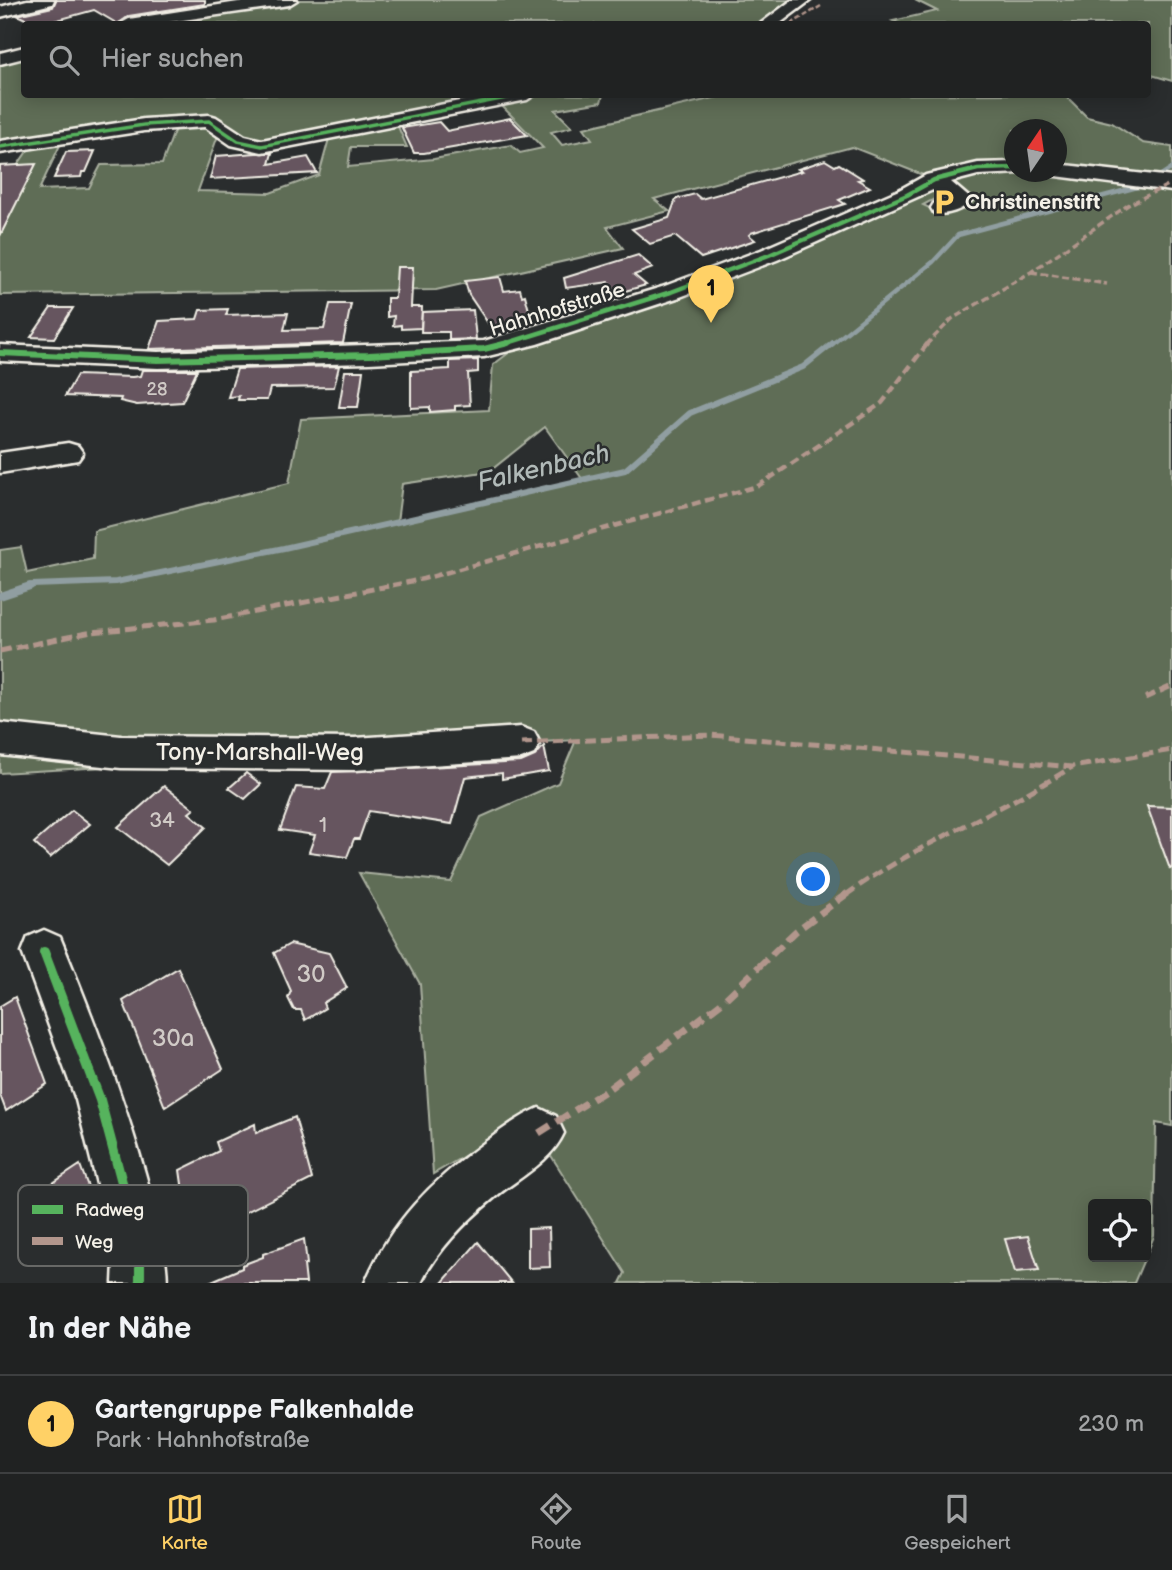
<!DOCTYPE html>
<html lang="de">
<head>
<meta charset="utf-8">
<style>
  :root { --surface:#202222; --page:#2d2f2f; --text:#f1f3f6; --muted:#a2a4a5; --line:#3d3f40; --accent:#ffd166 }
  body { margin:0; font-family:"Balsamiq Sans",sans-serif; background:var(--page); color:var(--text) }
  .controls { position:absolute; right:21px; bottom:21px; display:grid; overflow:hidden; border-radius:7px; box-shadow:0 4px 18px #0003 }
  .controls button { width:63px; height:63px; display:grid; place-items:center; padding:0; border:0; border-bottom:2px solid var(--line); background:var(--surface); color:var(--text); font:35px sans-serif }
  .compass { position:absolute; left:1004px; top:119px; width:63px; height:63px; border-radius:50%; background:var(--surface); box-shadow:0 4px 18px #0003; rotate:13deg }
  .you { position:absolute; left:814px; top:880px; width:24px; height:24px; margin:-18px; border:5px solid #fff; border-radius:50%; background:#1a73e8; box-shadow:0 0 0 10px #1a73e833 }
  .badge { display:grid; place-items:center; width:46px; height:46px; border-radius:50%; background:var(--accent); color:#111; font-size:23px; font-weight:700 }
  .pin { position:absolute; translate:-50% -58px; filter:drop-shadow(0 2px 4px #0008) }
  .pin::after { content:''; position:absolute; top:37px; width:24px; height:21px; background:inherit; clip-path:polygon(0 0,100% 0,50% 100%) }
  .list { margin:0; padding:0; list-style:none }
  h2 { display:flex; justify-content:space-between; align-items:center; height:91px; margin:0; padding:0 28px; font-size:30px }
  h2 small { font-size:23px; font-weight:400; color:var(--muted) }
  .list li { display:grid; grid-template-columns:46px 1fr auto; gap:21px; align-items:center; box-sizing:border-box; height:98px; padding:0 28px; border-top:2px solid var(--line) }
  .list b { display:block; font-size:26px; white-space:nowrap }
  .list p { margin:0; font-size:23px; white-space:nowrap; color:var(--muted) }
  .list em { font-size:23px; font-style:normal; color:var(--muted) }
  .icon { flex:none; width:38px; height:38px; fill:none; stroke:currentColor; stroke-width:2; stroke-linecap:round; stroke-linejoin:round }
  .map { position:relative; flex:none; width:1172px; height:1283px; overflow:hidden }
  .search { position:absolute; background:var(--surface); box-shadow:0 4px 18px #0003; left:21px; right:21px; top:21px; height:77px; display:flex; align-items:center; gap:18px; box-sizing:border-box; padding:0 24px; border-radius:7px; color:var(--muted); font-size:26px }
  .sheet { height:189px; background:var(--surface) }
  nav { display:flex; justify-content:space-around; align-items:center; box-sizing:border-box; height:98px; border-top:2px solid var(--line); background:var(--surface); font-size:19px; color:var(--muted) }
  nav a { display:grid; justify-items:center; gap:4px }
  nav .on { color:var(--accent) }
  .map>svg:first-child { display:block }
  .green { fill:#5e6d56; stroke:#a9af9f; stroke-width:2; fill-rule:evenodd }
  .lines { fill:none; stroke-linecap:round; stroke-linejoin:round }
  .stream-far2 { stroke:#909ea1; stroke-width:4.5 }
  .stream-far1 { stroke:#909ea1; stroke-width:6 }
  .stream { stroke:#909ea1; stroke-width:8 }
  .building { fill:#66555f; stroke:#f4f1e8; stroke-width:2 }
  .minor-casing { stroke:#f4f1e8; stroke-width:5 }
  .minor { fill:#2a2d2e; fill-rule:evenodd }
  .quiet-far4 { stroke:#b2968c; stroke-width:2.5; stroke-dasharray:5 2.5; stroke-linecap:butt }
  .quiet-far3 { stroke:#b2968c; stroke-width:3.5; stroke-dasharray:7 3.5; stroke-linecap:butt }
  .quiet-far2 { stroke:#b2968c; stroke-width:4.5; stroke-dasharray:9 4.5; stroke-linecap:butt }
  .quiet-far1 { stroke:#b2968c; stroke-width:5; stroke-dasharray:11 5; stroke-linecap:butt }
  .quiet { stroke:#b2968c; stroke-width:7; stroke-dasharray:14 7; stroke-linecap:butt }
  .cycleway-far3-casing { stroke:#2a2d2e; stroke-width:6 }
  .cycleway-far2-casing { stroke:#2a2d2e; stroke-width:7 }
  .cycleway-far1-casing { stroke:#2a2d2e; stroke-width:10 }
  .cycleway-casing { stroke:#2a2d2e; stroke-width:14 }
  .cycleway-far3 { stroke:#56b35d; stroke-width:3.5 }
  .cycleway-far2 { stroke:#56b35d; stroke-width:4.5 }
  .cycleway-far1 { stroke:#56b35d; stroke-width:6 }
  .cycleway { stroke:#56b35d; stroke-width:10 }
  .labels { text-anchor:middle; stroke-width:5; stroke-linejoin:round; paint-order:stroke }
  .far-number-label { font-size:18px; fill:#d0cac6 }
  .far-poi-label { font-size:21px; font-weight:bold; fill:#f4f1e8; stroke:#2a2d2e; text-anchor:start }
  .far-street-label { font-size:21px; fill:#f4f1e8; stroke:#2a2d2e }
  .number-label { font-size:21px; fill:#d0cac6 }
  .street-label { font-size:24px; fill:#f4f1e8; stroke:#2a2d2e }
  .near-number-label { font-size:24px; fill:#d0cac6 }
  .water-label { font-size:26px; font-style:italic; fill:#b1bab8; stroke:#2a2d2e }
  .key { fill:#2a2d2e; stroke:#676866; stroke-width:2 }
  .key-label { font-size:19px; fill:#f4f1e8 }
</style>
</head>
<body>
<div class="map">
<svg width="1172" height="1283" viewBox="0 0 1172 1283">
  <rect width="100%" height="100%" fill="#2a2d2e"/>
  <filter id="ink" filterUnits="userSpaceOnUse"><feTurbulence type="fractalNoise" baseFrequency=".0143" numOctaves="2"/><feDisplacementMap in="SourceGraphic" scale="14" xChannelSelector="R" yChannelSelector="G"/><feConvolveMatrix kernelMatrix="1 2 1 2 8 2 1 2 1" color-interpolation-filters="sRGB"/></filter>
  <g filter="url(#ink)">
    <g class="green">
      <polygon points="289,0 803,0 768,24 126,24"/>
      <polygon points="915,0 1172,0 1172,81 1148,74 1148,24 901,24 893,21 937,11"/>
      <path d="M24,52V94L529,95L396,122L407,147H351L348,167L434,159L511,145L520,153L543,148L499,103L542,94L603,95L601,102L555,110L572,127L551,132L562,145L592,139L584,128L727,95L1064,94L1087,117L1112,123L1143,143L1172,147V1126L1156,1123L1154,1236L1146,1256V1204H1093V1257H1145L1134,1283H620L625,1273L528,1119L433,1174L420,984L359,873L451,882L481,817L558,783L576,740L0,773V550L21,547L27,573L93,559L94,531L289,483L301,419L489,410L493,365L528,338L671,292L926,184L944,194L923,205L942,214L970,202L923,175L852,147L654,199L669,211L607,227L623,248L436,290L0,295V191L30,147L61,143L39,190L89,188L101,165L162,164L177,123L0,147V59ZM220,130L262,146L330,135L319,175L270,193L198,191ZM1014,130H1056V172H1014ZM545,427L583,480L397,522L402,484L490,471Z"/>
    </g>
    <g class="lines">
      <g class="stream-far2">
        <polyline points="1155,179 1172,168"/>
        <polyline points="831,345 933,262 958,235 1145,185"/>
      </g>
      <polyline class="stream-far1" points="24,588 32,585 116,582 284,548 625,470 690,413 803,367 833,343"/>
      <polyline class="stream" points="0,596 30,586"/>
    </g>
    <g class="building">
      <polygon points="56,0 205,0 205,4 129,16 118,24 94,10 43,24 36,24 17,15 53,7"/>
      <polygon points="510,118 527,135 424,153 414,153 402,128 439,122 447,131"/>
      <polygon points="95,151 86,172 82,172 81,177 54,178 66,152"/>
      <polygon points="256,153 272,153 269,164 308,157 317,173 210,179 216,156"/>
      <polygon points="825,160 835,166 839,164 863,179 858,180 870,187 839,200 845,204 751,233 749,235 755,240 701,258 675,236 650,244 632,229 669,218 676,199 695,194 701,199 802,171 798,169"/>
      <polygon points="36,164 0,236 0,166"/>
      <polygon points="638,255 653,268 634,275 646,285 618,293 609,282 566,288 564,278"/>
      <polygon points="397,267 413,267 411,307 422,307 421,328 401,329 401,325 393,326 394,316 387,317 387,298 395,298"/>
      <polygon points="500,277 504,291 520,289 522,296 525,295 531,318 524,319 525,322 490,326 469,295 465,281"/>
      <polygon points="330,304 351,304 343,343 149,349 159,321 197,319 200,310 228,309 226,315 288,313 284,330 324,329"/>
      <polygon points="51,308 73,308 54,338 31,337"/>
      <polygon points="473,310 476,339 449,340 449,332 421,332 422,312"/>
      <polygon points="478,360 478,372 468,373 470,405 455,406 455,410 430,412 430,407 411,408 411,371 450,369 450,361"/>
      <polygon points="339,366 334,387 270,388 267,400 238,400 239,396 228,397 237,369"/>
      <polygon points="142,370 197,370 182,402 137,405 120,401 121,398 65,396 77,375 132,377 140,376"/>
      <polygon points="345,371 363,371 358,407 339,407"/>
      <polygon points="544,746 549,771 502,779 502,773 465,777 452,824 369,811 359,839 354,839 347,857 309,852 315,835 280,830 296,787 325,789 332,772 521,762 535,756"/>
      <polygon points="246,773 261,784 245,799 229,788"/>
      <polygon points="164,786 194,809 189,813 206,827 167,865 118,827"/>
      <polygon points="1147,806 1172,807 1172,868 1170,869"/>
      <polygon points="72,810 90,824 50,858 34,843"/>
      <polygon points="290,944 329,953 347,988 323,1003 325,1008 305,1020 301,1010 294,1010 288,998 291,991 274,953"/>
      <polygon points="178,968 223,1069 165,1107 123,1001"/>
      <polygon points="15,997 47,1084 6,1111 0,1095 0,1006"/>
      <polygon points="295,1117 312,1179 190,1240 180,1170 219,1151 216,1142 255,1124 256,1133"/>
      <polygon points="80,1165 90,1192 60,1213 50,1185"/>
      <polygon points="549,1228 550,1267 528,1268 528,1229"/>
      <polygon points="1028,1236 1039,1270 1015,1272 1005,1239"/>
      <polygon points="304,1239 307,1264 304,1265 306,1283 207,1283 242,1268 242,1265 263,1257 263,1254"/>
      <polygon points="478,1242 512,1283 442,1283"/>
    </g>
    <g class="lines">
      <defs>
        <g id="minor">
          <polygon points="27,0 54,0 52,4 0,17 0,7"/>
          <polygon points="251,0 297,0 289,5 155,24 120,24 129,19"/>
          <polygon points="792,0 811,0 779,24 760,24"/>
          <polygon points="24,47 24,58 0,64 0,53"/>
          <polygon points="495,94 536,94 527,100 262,152 231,145 205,127 144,131 0,153 0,141 144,119 209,115 216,117 245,136 262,140"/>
          <path d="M1014,162V172L1022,173L978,175L951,182L972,200C964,210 946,216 934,213L931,208L934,203L945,199L933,190L777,260L680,297L537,344L484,357L369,363L158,368L0,361V345L158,352L484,341L662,287L761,250L899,190L926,175L978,163Z"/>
          <polygon points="1056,164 1172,177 1172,191 1048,175 1046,172 1056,172"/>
          <polygon points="68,443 78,446 83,453 78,460 0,473 0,453"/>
          <polygon points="0,723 121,736 355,738 521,727 534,732 540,743 534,754 521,759 355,770 121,768 0,755"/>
          <path d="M44,930L60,937C92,1014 122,1092 145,1173C155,1209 166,1245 167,1283H113L114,1261L105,1216L76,1100L22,952L28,937Z"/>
          <path d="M539,1108L556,1116L564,1133C551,1162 518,1178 494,1198C466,1221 437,1250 421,1283H365C390,1223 432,1181 484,1143C502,1130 518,1117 539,1108Z"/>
        </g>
      </defs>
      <use href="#minor" class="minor-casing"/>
      <use href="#minor" class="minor"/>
      <polyline class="quiet-far4" points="791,24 821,6"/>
      <g class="quiet-far3">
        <polyline points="1031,272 1107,284"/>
        <polyline points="926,345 952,319 1031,272 1128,205 1168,185"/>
      </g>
      <polyline class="quiet-far2" points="379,588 423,579 758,486 882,403 928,343"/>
      <g class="quiet-far1">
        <polyline points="0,651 92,632 214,620 388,586"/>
        <polyline points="1145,698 1172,686"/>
        <polyline points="521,743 711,735 1072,767 1172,750"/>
        <path d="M846,895C916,844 999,813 1072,767"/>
      </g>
      <polyline class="quiet" points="539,1133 607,1090 721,1003 796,931 848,893"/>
      <defs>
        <polyline id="cycleway-far3" points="0,147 144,125 209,121 238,141 262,146 527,94"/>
        <polyline id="cycleway-far2" points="501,345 671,292 769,255 907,195 934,180 978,169 1014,168"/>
        <polyline id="cycleway-far1" points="0,353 158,360 369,355 484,349 508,343"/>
        <polyline id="cycleway" points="44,952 100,1100 131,1216 140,1261 140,1283"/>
      </defs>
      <use href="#cycleway-far3" class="cycleway-far3-casing"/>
      <use href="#cycleway-far2" class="cycleway-far2-casing"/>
      <use href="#cycleway-far1" class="cycleway-far1-casing"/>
      <use href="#cycleway" class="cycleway-casing"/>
      <use href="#cycleway-far3" class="cycleway-far3"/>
      <use href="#cycleway-far2" class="cycleway-far2"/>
      <use href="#cycleway-far1" class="cycleway-far1"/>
      <use href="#cycleway" class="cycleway"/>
    </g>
  </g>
  <defs>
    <symbol id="parking-bare" viewBox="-9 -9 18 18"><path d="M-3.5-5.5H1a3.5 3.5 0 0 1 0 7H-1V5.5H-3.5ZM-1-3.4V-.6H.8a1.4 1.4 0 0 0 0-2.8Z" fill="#ffd166" stroke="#2a2d2e" stroke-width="2.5" paint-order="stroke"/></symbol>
  </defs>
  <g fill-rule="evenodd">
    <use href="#parking-bare" x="925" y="183" width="38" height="38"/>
  </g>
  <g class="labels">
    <g class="far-number-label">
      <text x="157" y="395">28</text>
    </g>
    <g class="far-poi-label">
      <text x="965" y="209">Christinenstift</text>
    </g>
    <g class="far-street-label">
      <text transform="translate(557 309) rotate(-17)" y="7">Hahnhofstraße</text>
    </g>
    <g class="number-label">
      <text x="162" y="827">34</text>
      <text x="323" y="832">1</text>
    </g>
    <g class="street-label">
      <text x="260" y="760">Tony-Marshall-Weg</text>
    </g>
    <g class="near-number-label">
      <text x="311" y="982">30</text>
      <text x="173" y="1046">30a</text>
    </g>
    <g class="water-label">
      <text transform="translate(543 467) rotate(-13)" y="9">Falkenbach</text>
    </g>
  </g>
  <rect x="18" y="1185" width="230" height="81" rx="10" class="key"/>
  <rect x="32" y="1205" width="31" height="9" fill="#56b35d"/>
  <rect x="32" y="1237" width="31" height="8" fill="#b2968c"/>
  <g class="key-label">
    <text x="75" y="1216">Radweg</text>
    <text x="75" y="1248">Weg</text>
  </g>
</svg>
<div class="controls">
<button><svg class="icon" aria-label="locate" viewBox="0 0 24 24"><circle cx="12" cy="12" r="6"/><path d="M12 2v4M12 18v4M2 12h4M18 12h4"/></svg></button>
</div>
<svg class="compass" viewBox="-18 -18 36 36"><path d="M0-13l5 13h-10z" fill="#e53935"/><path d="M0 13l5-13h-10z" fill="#a2a4a5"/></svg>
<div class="you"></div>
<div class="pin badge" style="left:711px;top:323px">1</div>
<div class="search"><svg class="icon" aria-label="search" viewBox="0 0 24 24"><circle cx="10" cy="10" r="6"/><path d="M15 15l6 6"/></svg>Hier suchen</div>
</div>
<section class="sheet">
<h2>In der Nähe<small></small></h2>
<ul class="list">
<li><span class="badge">1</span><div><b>Gartengruppe Falkenhalde</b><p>Park · Hahnhofstraße</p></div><em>230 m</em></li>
</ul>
</section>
<nav>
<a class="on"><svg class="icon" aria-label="map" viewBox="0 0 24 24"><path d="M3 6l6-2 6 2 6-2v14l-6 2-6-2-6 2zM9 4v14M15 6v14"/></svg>Karte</a>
<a><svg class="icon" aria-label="directions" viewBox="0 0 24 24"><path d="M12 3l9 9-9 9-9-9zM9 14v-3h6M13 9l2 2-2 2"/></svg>Route</a>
<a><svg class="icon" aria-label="saved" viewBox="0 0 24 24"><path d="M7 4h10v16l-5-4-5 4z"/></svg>Gespeichert</a>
</nav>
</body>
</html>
